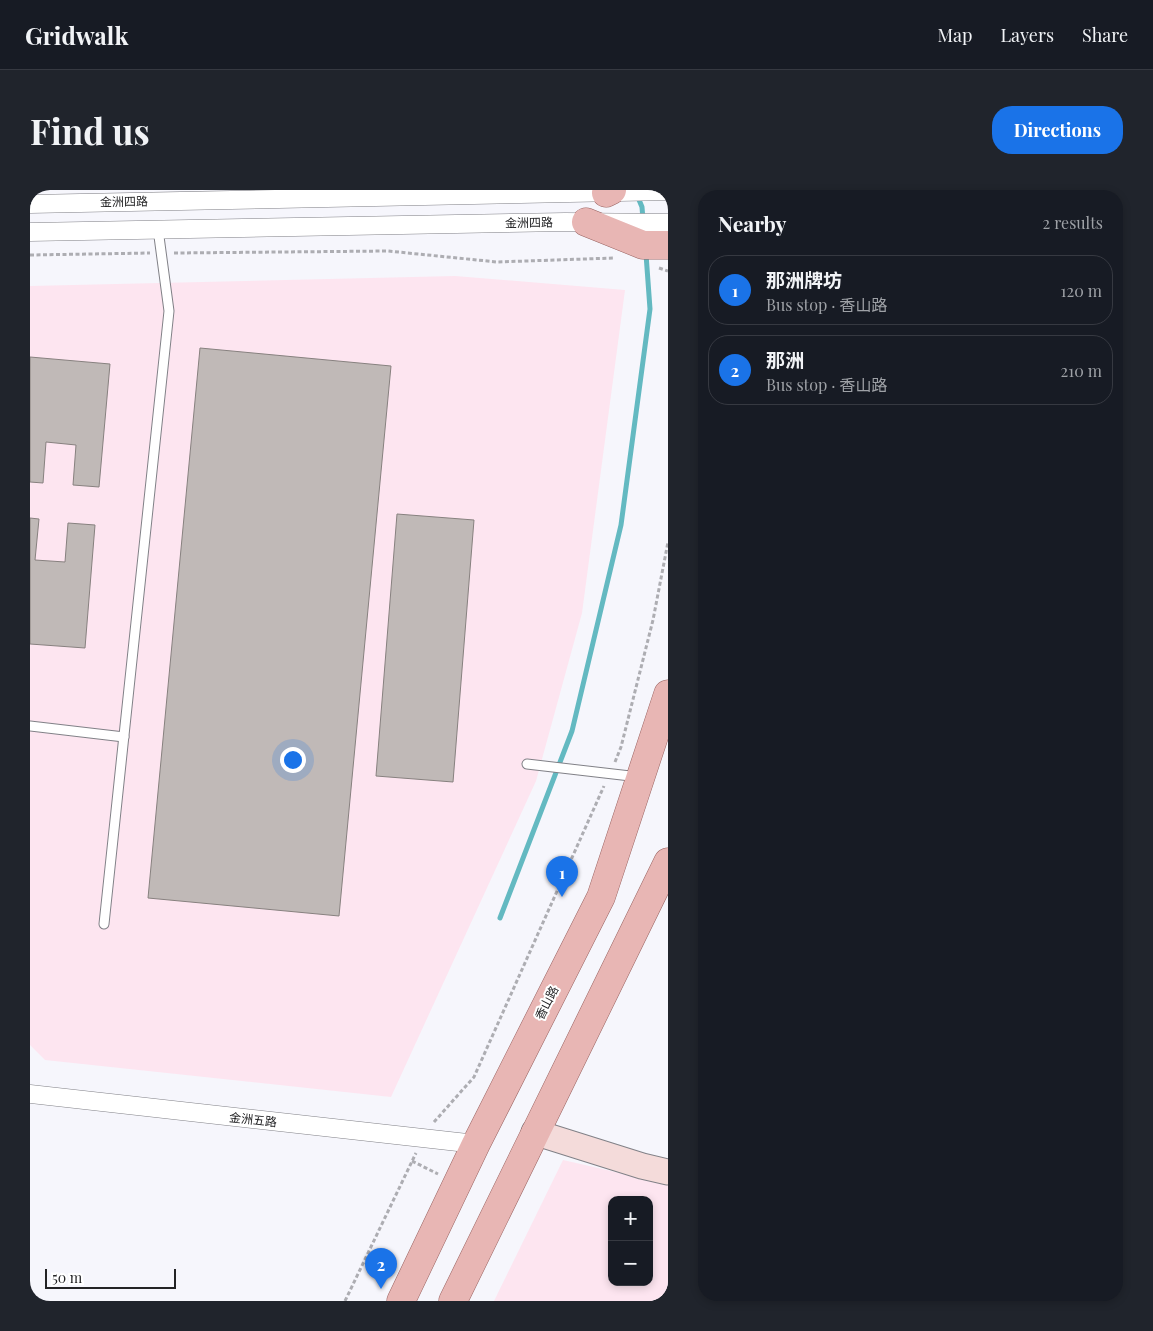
<!DOCTYPE html>
<html lang="en">
<head>
<meta charset="utf-8">
<style>
  :root { --surface:#171b24; --page:#20242c; --text:#f1f3f6; --muted:#9ea1a6; --line:#363941; --accent:#1a73e8 }
  body { margin:0; font-family:"Playfair Display","Noto Sans SC",serif; background:var(--page); color:var(--text) }
  .controls { position:absolute; right:15px; bottom:15px; display:grid; overflow:hidden; border-radius:10px; box-shadow:0 2px 8px #0003 }
  .controls button { width:45px; height:45px; display:grid; place-items:center; padding:0; border:0; border-bottom:1px solid var(--line); background:var(--surface); color:var(--text); font:25px sans-serif }
  .scale { position:absolute; left:15px; bottom:12px; width:131px; box-sizing:border-box; padding-left:5px; border:2px solid #232325; border-top:0; font-size:14px; line-height:18px; white-space:nowrap; color:#232325; -webkit-text-stroke:4px #fff; paint-order:stroke }
  .you { position:absolute; left:262px; top:569px; width:18px; height:18px; margin:-12px; border:4px solid #fff; border-radius:50%; background:#1a73e8; box-shadow:0 0 0 8px #1a73e833 }
  .badge { display:grid; place-items:center; width:32px; height:32px; border-radius:50%; background:var(--accent); color:#fff; font-size:16px; font-weight:700 }
  .pin { position:absolute; translate:-50% -41px; filter:drop-shadow(0 1px 2px #0008) }
  .pin::after { content:''; position:absolute; top:26px; width:18px; height:15px; background:inherit; clip-path:polygon(0 0,100% 0,50% 100%) }
  .list { margin:0; padding:0; list-style:none }
  h2 { display:flex; justify-content:space-between; align-items:center; height:65px; margin:0; padding:0 20px; font-size:21px }
  h2 small { font-size:16px; font-weight:400; color:var(--muted) }
  .list li { display:grid; grid-template-columns:32px 1fr auto; gap:15px; align-items:center; box-sizing:border-box; height:70px; margin:0 10px 10px; padding:0 10px; border:1px solid var(--line); border-radius:20px }
  .list b { display:block; font-size:19px; white-space:nowrap }
  .list p { margin:0; font-size:16px; white-space:nowrap; color:var(--muted) }
  .list em { font-size:16px; font-style:normal; color:var(--muted) }
  .map { position:relative; flex:none; width:638px; height:1111px; overflow:hidden; border-radius:20px }
  header { display:flex; align-items:center; gap:30px; box-sizing:border-box; height:70px; padding:0 25px; background:var(--surface); border-bottom:1px solid var(--line) }
  header strong { font-size:24px }
  nav { display:flex; gap:28px; margin-inline-start:auto; font-size:18px }
  .intro { display:flex; align-items:center; justify-content:space-between; box-sizing:border-box; height:120px; padding:0 30px }
  h1 { margin:0; font-size:35px }
  .button { padding:12px 22px; border-radius:20px; background:var(--accent); color:#fff; font-size:18px; font-weight:700 }
  main { display:flex; gap:30px; padding:0 30px }
  aside { flex:1; background:var(--surface); border-radius:20px; box-shadow:0 2px 8px #0003 }
  .map>svg:first-child { display:block }
  .industrial { fill:#fde5f0; fill-rule:evenodd }
  .lines { fill:none; stroke-linecap:round; stroke-linejoin:round }
  .stream { stroke:#63b9c1; stroke-width:5 }
  .building { fill:#c0b9b7; stroke:#87817f }
  .lane-casing { stroke:#818187; stroke-width:11 }
  .street-casing { stroke:#818187; stroke-width:19 }
  .secondary-casing { stroke:#818187; stroke-width:27 }
  .primary-casing { stroke:#996361; stroke-width:29 }
  .path { stroke:#adadb2; stroke-width:3; stroke-dasharray:4 2.5; stroke-linecap:butt }
  .lane { stroke:#fff; stroke-width:9 }
  .street { stroke:#fff; stroke-width:18 }
  .secondary { stroke:#f4dbda; stroke-width:25 }
  .primary { stroke:#e8b6b4; stroke-width:28 }
  .labels { text-anchor:middle; stroke-width:4; stroke-linejoin:round; paint-order:stroke }
  .street-label { font-size:12px; fill:#232325; stroke:#fff }
</style>
</head>
<body>
<header>
<strong>Gridwalk</strong>
<nav><a>Map</a><a>Layers</a><a>Share</a></nav>
</header>
<div class="intro"><h1>Find us</h1><a class="button">Directions</a></div>
<main>
<div class="map">
<svg width="638" height="1111" viewBox="0 0 638 1111">
  <rect width="100%" height="100%" fill="#f6f6fc"/>
  <g class="industrial">
    <polygon points="425,86 595,100 552,423 506,591 361,907 15,870 0,855 0,96"/>
    <path d="M533,970L638,994V1111H464ZM582,1010H619V1092H582Z"/>
  </g>
  <g class="lines">
    <g class="stream">
      <polyline points="607,5 612,17 613,30"/>
      <polyline points="470,728 542,541 591,335 620,119 616,64"/>
    </g>
  </g>
  <g class="building">
    <polygon points="170,158 361,176 309,726 118,708"/>
    <polygon points="0,167 80,174 69,297 43,295 46,255 16,252 13,293 0,292"/>
    <polygon points="367,324 444,330 423,592 346,586"/>
    <polygon points="0,328 9,329 5,370 35,372 38,333 65,335 55,458 0,454"/>
  </g>
  <g class="lines">
    <defs>
      <g id="lane">
        <polyline points="0,536 94,547"/>
        <polyline points="497,574 609,587"/>
        <polyline points="74,734 139,121 128,39"/>
      </g>
      <g id="street">
        <polyline points="0,14 638,1"/>
        <polyline points="0,42 535,32 638,33"/>
        <polyline points="0,904 446,954"/>
      </g>
      <polyline id="secondary" points="504,942 612,976 638,982"/>
      <g id="primary">
        <polyline points="576,3 582,0"/>
        <polyline points="556,32 613,55 638,55"/>
        <polyline points="371,1111 446,954 571,707 638,504"/>
        <polyline points="423,1111 638,672"/>
      </g>
    </defs>
    <use href="#lane" class="lane-casing"/>
    <use href="#street" class="street-casing"/>
    <use href="#secondary" class="secondary-casing"/>
    <use href="#primary" class="primary-casing"/>
    <g class="path">
      <polyline points="144,63 358,61 467,72 584,68"/>
      <polyline points="0,65 120,63"/>
      <polyline points="629,78 638,81"/>
      <polyline points="585,572 591,557 623,430 638,352"/>
      <polyline points="404,932 444,887 574,596"/>
      <polyline points="382,971 408,984"/>
      <polyline points="315,1111 386,963"/>
    </g>
    <use href="#lane" class="lane"/>
    <use href="#street" class="street"/>
    <use href="#secondary" class="secondary"/>
    <use href="#primary" class="primary"/>
  </g>
  <g class="labels">
    <g class="street-label">
      <text transform="translate(94 12) rotate(-1)" y="4">金洲四路</text>
      <text transform="translate(499 33) rotate(-1)" y="4">金洲四路</text>
      <text transform="translate(517 813) rotate(-63)" y="4">香山路</text>
      <text transform="translate(223 930) rotate(6)" y="4">金洲五路</text>
    </g>
  </g>
</svg>
<div class="controls">
<button>+</button>
<button>−</button>
</div>
<div class="scale">50 m</div>
<div class="you"></div>
<div class="pin badge" style="left:532px;top:707px">1</div>
<div class="pin badge" style="left:351px;top:1099px">2</div>
</div>
<aside>
<h2>Nearby<small>2 results</small></h2>
<ul class="list">
<li><span class="badge">1</span><div><b>那洲牌坊</b><p>Bus stop · 香山路</p></div><em>120 m</em></li>
<li><span class="badge">2</span><div><b>那洲</b><p>Bus stop · 香山路</p></div><em>210 m</em></li>
</ul>
</aside>
</main>
</body>
</html>
